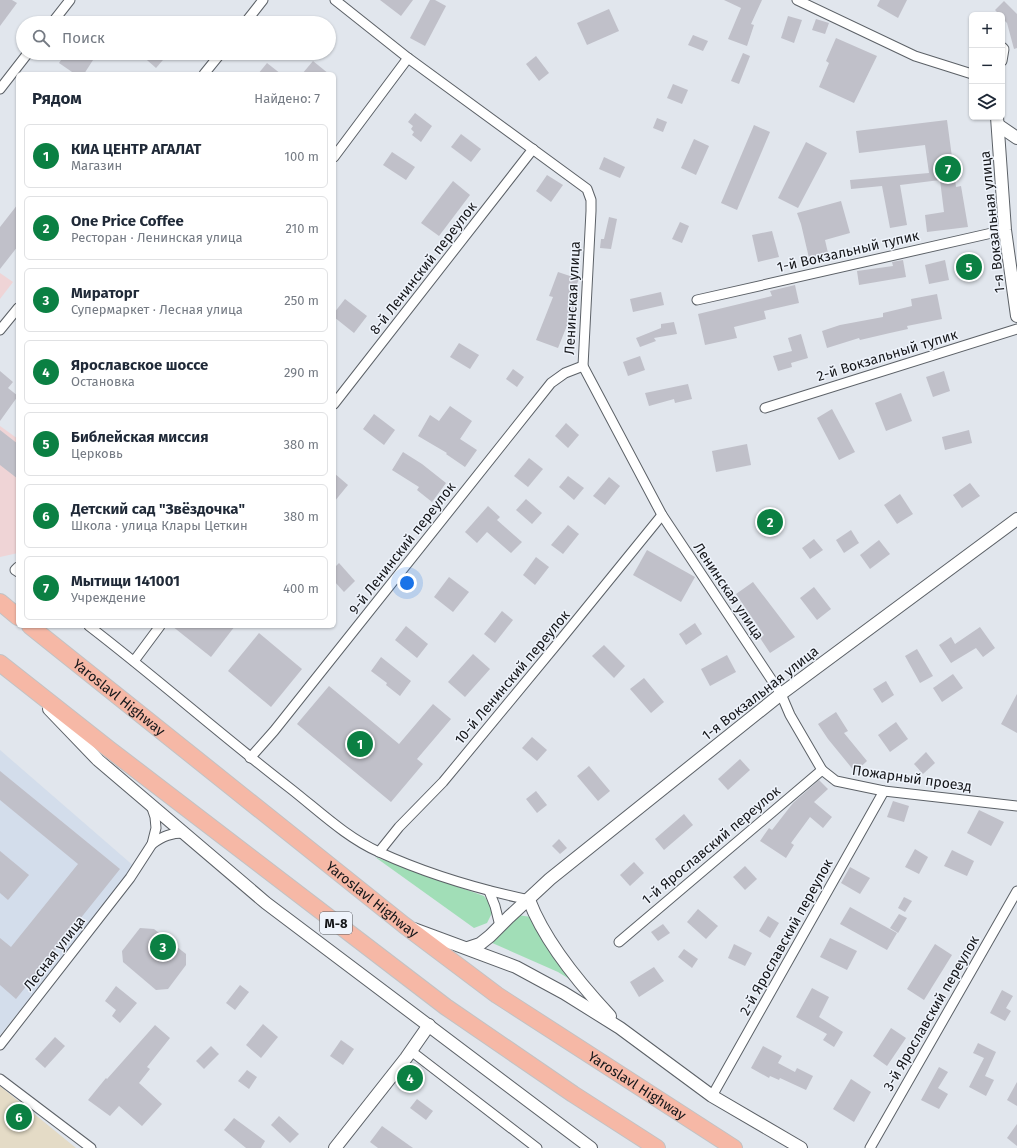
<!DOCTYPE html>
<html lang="ru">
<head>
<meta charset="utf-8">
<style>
  :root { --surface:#fff; --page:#f2f2f3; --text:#1f2937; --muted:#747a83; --line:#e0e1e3; --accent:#0b8043 }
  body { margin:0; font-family:"Fira Sans",sans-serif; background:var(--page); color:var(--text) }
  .controls { position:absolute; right:12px; top:12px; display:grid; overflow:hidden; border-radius:6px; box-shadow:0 1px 3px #0004 }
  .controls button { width:36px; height:36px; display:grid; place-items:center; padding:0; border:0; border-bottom:1px solid var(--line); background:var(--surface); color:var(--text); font:20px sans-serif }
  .you { position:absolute; left:407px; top:583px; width:14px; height:14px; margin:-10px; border:3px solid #fff; border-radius:50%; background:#1a73e8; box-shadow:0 0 0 6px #1a73e833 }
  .badge { display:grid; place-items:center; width:26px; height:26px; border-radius:50%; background:var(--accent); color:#fff; font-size:13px; font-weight:700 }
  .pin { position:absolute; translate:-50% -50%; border:2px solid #fff; box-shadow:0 1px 4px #0006 }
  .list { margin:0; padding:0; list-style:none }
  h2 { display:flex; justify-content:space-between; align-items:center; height:52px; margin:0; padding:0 16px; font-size:17px }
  h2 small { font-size:13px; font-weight:400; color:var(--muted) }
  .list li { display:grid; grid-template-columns:26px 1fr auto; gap:12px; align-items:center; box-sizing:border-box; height:64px; margin:0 8px 8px; padding:0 8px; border:1px solid var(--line); border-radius:6px }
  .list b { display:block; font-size:15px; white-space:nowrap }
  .list p { margin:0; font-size:13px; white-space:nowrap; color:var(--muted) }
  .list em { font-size:13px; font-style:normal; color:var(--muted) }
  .icon { flex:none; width:22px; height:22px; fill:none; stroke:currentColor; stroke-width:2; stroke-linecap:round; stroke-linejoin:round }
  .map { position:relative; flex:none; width:1017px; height:1148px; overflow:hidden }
  .search { position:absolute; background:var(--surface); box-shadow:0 1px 3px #0004; left:16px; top:16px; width:320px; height:44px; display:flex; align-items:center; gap:10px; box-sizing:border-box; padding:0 14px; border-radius:22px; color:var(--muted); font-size:15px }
  .panel { position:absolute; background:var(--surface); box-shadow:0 1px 3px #0004; left:16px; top:72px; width:320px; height:556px; border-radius:6px }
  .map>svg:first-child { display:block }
  .commercial { fill:#efd4d6 }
  .built { fill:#d3ddeb }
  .education { fill:#e4dbc6 }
  .green { fill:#a1deb7 }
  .building { fill:#c0c0c9 }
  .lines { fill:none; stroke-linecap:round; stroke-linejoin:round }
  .minor-casing { stroke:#5c6167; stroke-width:11 }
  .tertiary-casing { stroke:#5c6167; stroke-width:14 }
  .trunk-casing { stroke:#c2c2c3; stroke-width:18 }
  .minor { stroke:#fff; stroke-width:9 }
  .tertiary { stroke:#fff; stroke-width:12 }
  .trunk { stroke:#f6b8a6; stroke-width:16 }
  .labels { text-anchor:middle; stroke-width:3; stroke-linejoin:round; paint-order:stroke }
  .shield { fill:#eef3fb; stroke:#56585d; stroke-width:1 }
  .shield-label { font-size:13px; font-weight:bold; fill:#151619 }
  .street-label { font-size:14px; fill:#151619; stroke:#eef3fb }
</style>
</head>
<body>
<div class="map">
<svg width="1017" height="1148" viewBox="0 0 1017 1148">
  <rect width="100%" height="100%" fill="#e1e6ed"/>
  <g class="commercial">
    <polygon points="0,273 13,282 0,299"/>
    <polygon points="0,426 18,439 18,553 0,557"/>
  </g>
  <polygon class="built" points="0,750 136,868 0,1035"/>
  <polygon class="education" points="0,1086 76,1148 0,1148"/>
  <g class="green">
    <polygon points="375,857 484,896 490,904 492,913 487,923 474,928"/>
    <polygon points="518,915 531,917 576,983 558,972 490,942"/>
  </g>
  <g class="building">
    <polygon points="0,0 12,0 17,3 0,26"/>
    <polygon points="380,0 413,0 401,16"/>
    <polygon points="430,0 435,0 446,6 425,46 410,38"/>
    <polygon points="724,0 762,0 751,24 754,25 747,46 728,39 741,8"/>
    <polygon points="880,0 907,0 898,18 877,6"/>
    <polygon points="1004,1 1017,14 1017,48 1014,49 1007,23 1002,18 1002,15 1000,15 995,10"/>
    <polygon points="609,9 619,31 587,45 577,23"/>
    <polygon points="788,16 802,20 794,43 781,38"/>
    <polygon points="816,19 829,23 825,34 812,30"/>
    <polygon points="693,35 708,41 703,51 688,45"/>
    <polygon points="836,38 877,56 854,103 819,87 829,63 826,61"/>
    <polygon points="66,53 83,53 93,60 84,74 75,74 59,63"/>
    <polygon points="139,53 169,53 156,68"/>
    <polygon points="743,53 750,56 739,84 731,81"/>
    <polygon points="536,56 549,73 539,81 526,64"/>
    <polygon points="313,61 329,74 302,74"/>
    <polygon points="267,63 281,74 258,74"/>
    <polygon points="673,84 688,90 682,104 667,98"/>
    <polygon points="415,113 432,126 421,142 412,135 414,132 411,129 413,126 408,122"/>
    <polygon points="657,118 667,122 663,132 653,128"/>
    <polygon points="947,120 956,187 961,186 968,227 927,232 925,215 944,212 940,180 900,185 907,225 890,228 882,186 851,189 850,180 929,173 925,145 859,153 856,131"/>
    <polygon points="754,125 770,132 737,210 721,203"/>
    <polygon points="461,134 481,149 471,162 451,147"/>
    <polygon points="694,139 709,146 696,175 681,168"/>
    <polygon points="806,142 827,153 798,208 778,198"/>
    <polygon points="392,152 415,167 406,180 383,165"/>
    <polygon points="604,157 625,167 620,178 599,169"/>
    <polygon points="547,175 563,185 551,202 536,191"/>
    <polygon points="453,181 470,195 439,236 421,223"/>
    <polygon points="841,201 850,233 825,240 828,253 809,258 801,224 797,213"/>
    <polygon points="18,204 18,246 0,269 0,227"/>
    <polygon points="609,217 617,219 611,249 600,248 601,239 604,239"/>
    <polygon points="680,222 689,226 682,243 672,239"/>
    <polygon points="772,231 779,257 758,262 752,235"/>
    <polygon points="903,260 906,277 859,285 857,271 893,266 892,262"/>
    <polygon points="945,260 949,280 929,284 925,265"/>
    <polygon points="558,272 579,279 572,296 578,298 558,348 536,340 553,297 549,296"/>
    <polygon points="795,285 799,303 764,311 766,319 734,327 737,338 705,345 698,314 772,296 770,291"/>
    <polygon points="661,292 664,305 633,312 630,299"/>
    <polygon points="937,294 942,319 907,326 908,329 890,333 860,340 859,338 827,348 822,331 840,325 883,317 883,313 912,306 911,299"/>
    <polygon points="345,299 367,316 354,333 334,317 334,313"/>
    <polygon points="674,322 677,334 654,338 656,341 640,347 636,338 661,328 661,324"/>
    <polygon points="801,334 808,358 791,363 792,367 778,371 773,356 792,351 788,338"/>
    <polygon points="459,343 479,355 470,369 450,357"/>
    <polygon points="640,356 645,370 628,376 623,362"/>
    <polygon points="513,369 524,377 517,387 506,379"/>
    <polygon points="0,371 13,382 8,388 18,396 0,421"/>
    <polygon points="944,371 950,391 933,397 926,377"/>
    <polygon points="688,384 692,399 675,403 674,399 649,406 645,393"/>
    <polygon points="901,393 912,421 886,431 875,403"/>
    <polygon points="450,406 472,421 460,439 477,450 465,467 446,454 447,453 418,436 430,415 439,421"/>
    <polygon points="832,409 855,452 839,460 817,418"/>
    <polygon points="374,414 395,430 384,445 363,429"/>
    <polygon points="566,423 579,435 568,448 555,436"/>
    <polygon points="0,430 18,444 18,479 0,465"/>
    <polygon points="969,430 972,443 945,450 942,437"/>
    <polygon points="747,444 751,465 716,472 712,451"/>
    <polygon points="403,452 422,464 446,483 432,502 417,490 419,487 392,470"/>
    <polygon points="529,458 543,469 528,487 514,476"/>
    <polygon points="334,473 348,485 334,502"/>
    <polygon points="568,476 584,488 574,500 559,487"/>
    <polygon points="609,477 620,486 605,505 593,496"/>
    <polygon points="970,483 980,496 962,508 953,495"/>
    <polygon points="900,494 913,514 897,524 884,505"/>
    <polygon points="526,499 542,513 532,524 516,510"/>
    <polygon points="488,506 500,517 497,520 522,542 511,553 487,532 477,543 465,532"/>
    <polygon points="772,517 779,530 765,537 758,525"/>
    <polygon points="568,525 579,534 563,554 551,545"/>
    <polygon points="851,530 859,543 844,553 836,540"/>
    <polygon points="814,539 823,550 810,559 802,548"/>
    <polygon points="879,540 890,554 870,569 860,555"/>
    <polygon points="647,550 695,577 681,602 633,575"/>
    <polygon points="536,557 549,567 535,585 523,575"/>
    <polygon points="339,563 355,581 344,592 334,581 334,568"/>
    <polygon points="449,577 469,592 453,612 434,597"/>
    <polygon points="753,582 795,637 770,653 760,638 764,635 736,594"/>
    <polygon points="814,587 831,609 817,620 800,598"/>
    <polygon points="502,611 513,620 495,643 484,634"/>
    <polygon points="695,623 702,634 686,645 679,634"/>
    <polygon points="172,626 235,626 211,657"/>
    <polygon points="406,626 428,644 417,658 395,640"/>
    <polygon points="980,627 995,648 983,657 976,648 951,663 939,645 951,637 955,644"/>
    <polygon points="259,633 302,669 271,707 228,671"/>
    <polygon points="604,645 625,666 614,678 592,656"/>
    <polygon points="917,649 933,676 920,683 905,656"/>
    <polygon points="473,654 490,669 465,697 448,682"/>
    <polygon points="727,655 736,672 710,686 701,669"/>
    <polygon points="381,657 411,681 400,696 386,685 387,683 371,671"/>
    <polygon points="953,674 963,688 942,702 933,688"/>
    <polygon points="644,678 664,702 651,713 630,689"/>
    <polygon points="886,681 894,695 882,703 873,689"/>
    <polygon points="329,686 399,744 433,704 451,719 417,759 423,764 391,802 297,724"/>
    <polygon points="1017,694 1017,733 1001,724"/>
    <polygon points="836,712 848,731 844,733 867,761 855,772 828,739 818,724"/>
    <polygon points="896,722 908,739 890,752 878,735"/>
    <polygon points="532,737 547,750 537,761 522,748"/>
    <polygon points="926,752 935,763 923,774 914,764"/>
    <polygon points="740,759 750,770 728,790 718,779"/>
    <polygon points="589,766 610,791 598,801 577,776"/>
    <polygon points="0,771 120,869 16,999 0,985 0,938 11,947 78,864 0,800"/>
    <polygon points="819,780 828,789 814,802 832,817 823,828 810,817 791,843 794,845 786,858 760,841 769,828 772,830 793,803"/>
    <polygon points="536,791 547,805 537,813 526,799"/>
    <polygon points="893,801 909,806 904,822 887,817"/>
    <polygon points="979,810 1004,822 991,846 967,833"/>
    <polygon points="684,814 693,825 664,850 655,839"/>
    <polygon points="559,839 567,848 560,854 552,846"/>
    <polygon points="915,849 928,857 919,874 905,867"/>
    <polygon points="952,850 974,861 967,876 944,866"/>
    <polygon points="0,851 29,875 8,900 0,893"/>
    <polygon points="634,862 644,873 630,886 620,875"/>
    <polygon points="745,866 757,879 745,890 733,877"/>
    <polygon points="850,867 870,878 860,894 841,883"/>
    <polygon points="904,897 912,901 905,912 898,908"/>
    <polygon points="850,907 897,933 887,950 840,924"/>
    <polygon points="698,909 718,926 706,939 687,922"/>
    <polygon points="899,914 907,918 898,933 890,928"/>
    <polygon points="768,916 779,923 770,938 759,931"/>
    <polygon points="663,924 670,933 658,941 651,932"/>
    <polygon points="140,928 154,929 186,954 186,965 168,989 156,990 123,962 122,951"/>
    <polygon points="830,938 857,951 847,970 820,957"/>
    <polygon points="734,944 752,953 745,966 728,958"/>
    <polygon points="935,944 952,955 924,1000 907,989"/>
    <polygon points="684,949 698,959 692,968 678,957"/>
    <polygon points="654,967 664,981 639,997 630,982"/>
    <polygon points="240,985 249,992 235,1010 226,1003"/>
    <polygon points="116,986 137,1003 120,1023 112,1016 116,1010 105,1001"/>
    <polygon points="812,988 829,997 819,1017 843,1032 834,1047 823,1040 827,1034 796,1017"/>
    <polygon points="1002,990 1013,996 1006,1008 1011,1011 1005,1021 990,1013"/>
    <polygon points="263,1024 278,1037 261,1058 246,1045"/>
    <polygon points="155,1025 170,1038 147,1067 150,1069 139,1083 162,1104 142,1126 119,1106 110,1116 88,1100 106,1078 107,1079"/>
    <polygon points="891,1028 906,1038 887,1066 873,1056"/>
    <polygon points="55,1037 65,1046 45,1068 35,1059"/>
    <polygon points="341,1040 354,1049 343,1065 330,1056"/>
    <polygon points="978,1043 996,1052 985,1076 994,1080 986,1096 969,1087 984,1058 973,1053"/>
    <polygon points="211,1046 219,1054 204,1069 196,1061"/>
    <polygon points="763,1046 782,1056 778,1063 795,1072 797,1068 813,1076 806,1090 780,1078 779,1080 770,1076 769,1078 751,1068"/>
    <polygon points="939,1067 948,1072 938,1088 948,1094 939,1109 921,1100"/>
    <polygon points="247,1070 257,1077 249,1089 238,1081"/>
    <polygon points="851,1079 871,1092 854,1122 833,1109"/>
    <polygon points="1017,1082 1017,1106 1007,1100"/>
    <polygon points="417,1099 433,1111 426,1120 410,1108"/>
    <polygon points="279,1116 299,1134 290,1143 271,1125"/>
    <polygon points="234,1118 265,1141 261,1148 246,1148 224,1130"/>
    <polygon points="1017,1124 1017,1146 1007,1138"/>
    <polygon points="382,1126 413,1148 378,1148 370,1142"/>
  </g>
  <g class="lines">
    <defs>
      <g id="minor">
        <polyline points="335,0 408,58 587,189 591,200 591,211 583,366 662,515 781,694 790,715 822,770 836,781 884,791 1017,806"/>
        <polyline points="797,0 915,56 972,74"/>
        <polyline points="52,23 70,0"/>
        <polyline points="245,23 263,0"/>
        <polyline points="1002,47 1004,49 1002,61"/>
        <polyline points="204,74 221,53"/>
        <polyline points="0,89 28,53"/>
        <polyline points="334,157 408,58"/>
        <polyline points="697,300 1005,230"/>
        <polyline points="0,330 18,308"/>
        <polyline points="334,404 533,149"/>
        <polyline points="765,408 1017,329"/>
        <polyline points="18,567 15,570 18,572"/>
        <path d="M89,626C158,679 222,736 291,789C319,811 347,838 379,852C427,874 478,889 529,900"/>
        <polyline points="134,661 160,626"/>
        <polyline points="250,758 274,731 551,383 565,373 583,366"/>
        <path d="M152,844C163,836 171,833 184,833"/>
        <polyline points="379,852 399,827 443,782 562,638 662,515"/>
        <polyline points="489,891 495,906 500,926"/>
        <polyline points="619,942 822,770"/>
        <polyline points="0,1045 130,878 152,844 156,828 155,817 151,805"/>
        <polyline points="411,1051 537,1148"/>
        <polyline points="0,1079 91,1148"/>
        <polyline points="712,1096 884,791"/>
        <polyline points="870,1148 1017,891"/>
      </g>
      <g id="tertiary">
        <polyline points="997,117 1005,230 1017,316"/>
        <polyline points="998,125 1017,138"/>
        <polyline points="49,709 98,760 266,903 591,1148"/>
        <path d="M529,900C545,942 579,983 610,1016"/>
        <polyline points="414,929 516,967 564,993 620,1028 712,1096 801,1148"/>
        <polyline points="468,948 480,944 490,936 509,917 550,879 781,694 1017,519"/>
        <polyline points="335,1148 406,1058 429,1025"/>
      </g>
      <g id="trunk">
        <polyline points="0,602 18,617"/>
        <path id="s1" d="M30,626L404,925L497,995L734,1148"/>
        <polyline points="0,663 109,749 446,1007 573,1094 657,1148"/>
      </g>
    </defs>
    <use href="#minor" class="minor-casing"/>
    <use href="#tertiary" class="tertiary-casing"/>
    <use href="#trunk" class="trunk-casing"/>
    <use href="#minor" class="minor"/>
    <use href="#tertiary" class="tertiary"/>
    <use href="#trunk" class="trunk"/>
  </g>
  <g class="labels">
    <rect class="shield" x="320" y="912" width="32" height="22" rx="3"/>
    <g class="shield-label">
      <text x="336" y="928">М-8</text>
    </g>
    <g class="street-label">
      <text transform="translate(992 222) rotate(-96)" y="5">1-я Вокзальная улица</text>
      <text transform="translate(848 251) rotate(-13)" y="5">1-й Вокзальный тупик</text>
      <text transform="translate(423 268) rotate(-52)" y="5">8-й Ленинский переулок</text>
      <text transform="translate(572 298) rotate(-87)" y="5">Ленинская улица</text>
      <text transform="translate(887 355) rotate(-17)" y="5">2-й Вокзальный тупик</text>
      <text transform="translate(402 548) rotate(-52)" y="5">9-й Ленинский переулок</text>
      <text transform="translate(729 591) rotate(56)" y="5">Ленинская улица</text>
      <text transform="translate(512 677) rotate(-50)" y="5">10-й Ленинский переулок</text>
      <text transform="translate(760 693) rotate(-38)" y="5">1-я Вокзальная улица</text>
      <text dy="5" stroke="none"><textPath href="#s1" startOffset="114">Yaroslavl Highway</textPath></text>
      <text transform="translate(912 778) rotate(8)" y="5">Пожарный проезд</text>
      <text transform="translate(711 845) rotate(-40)" y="5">1-й Ярославский переулок</text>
      <text dy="5" stroke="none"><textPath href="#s1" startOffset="438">Yaroslavl Highway</textPath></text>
      <text transform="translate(786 937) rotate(-61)" y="5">2-й Ярославский переулок</text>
      <text transform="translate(54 953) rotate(-52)" y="5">Лесная улица</text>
      <text transform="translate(931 1013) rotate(-60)" y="5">3-й Ярославский переулок</text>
      <text dy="5" stroke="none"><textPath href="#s1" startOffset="762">Yaroslavl Highway</textPath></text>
    </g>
  </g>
</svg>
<div class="controls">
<button>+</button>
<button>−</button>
<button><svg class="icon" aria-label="layers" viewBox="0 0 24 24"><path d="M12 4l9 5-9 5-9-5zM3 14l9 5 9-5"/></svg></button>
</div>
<div class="you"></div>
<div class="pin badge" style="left:360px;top:744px">1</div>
<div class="pin badge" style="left:770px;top:522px">2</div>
<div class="pin badge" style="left:163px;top:947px">3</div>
<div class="pin badge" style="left:410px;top:1078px">4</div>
<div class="pin badge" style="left:969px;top:267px">5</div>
<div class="pin badge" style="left:19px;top:1117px">6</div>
<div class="pin badge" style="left:948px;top:169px">7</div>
<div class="search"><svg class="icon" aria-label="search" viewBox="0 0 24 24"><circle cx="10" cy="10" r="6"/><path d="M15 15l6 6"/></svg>Поиск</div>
<section class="panel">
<h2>Рядом<small>Найдено: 7</small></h2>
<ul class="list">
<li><span class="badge">1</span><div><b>КИА ЦЕНТР АГАЛАТ</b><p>Магазин</p></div><em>100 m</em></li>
<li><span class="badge">2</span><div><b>One Price Coffee</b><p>Ресторан · Ленинская улица</p></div><em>210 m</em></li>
<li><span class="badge">3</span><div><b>Мираторг</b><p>Супермаркет · Лесная улица</p></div><em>250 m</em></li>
<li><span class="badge">4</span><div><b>Ярославское шоссе</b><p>Остановка</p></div><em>290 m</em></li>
<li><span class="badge">5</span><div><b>Библейская миссия</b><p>Церковь</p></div><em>380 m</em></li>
<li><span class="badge">6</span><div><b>Детский сад &quot;Звёздочка&quot;</b><p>Школа · улица Клары Цеткин</p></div><em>380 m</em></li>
<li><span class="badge">7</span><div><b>Мытищи 141001</b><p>Учреждение</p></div><em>400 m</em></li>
</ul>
</section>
</div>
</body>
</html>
